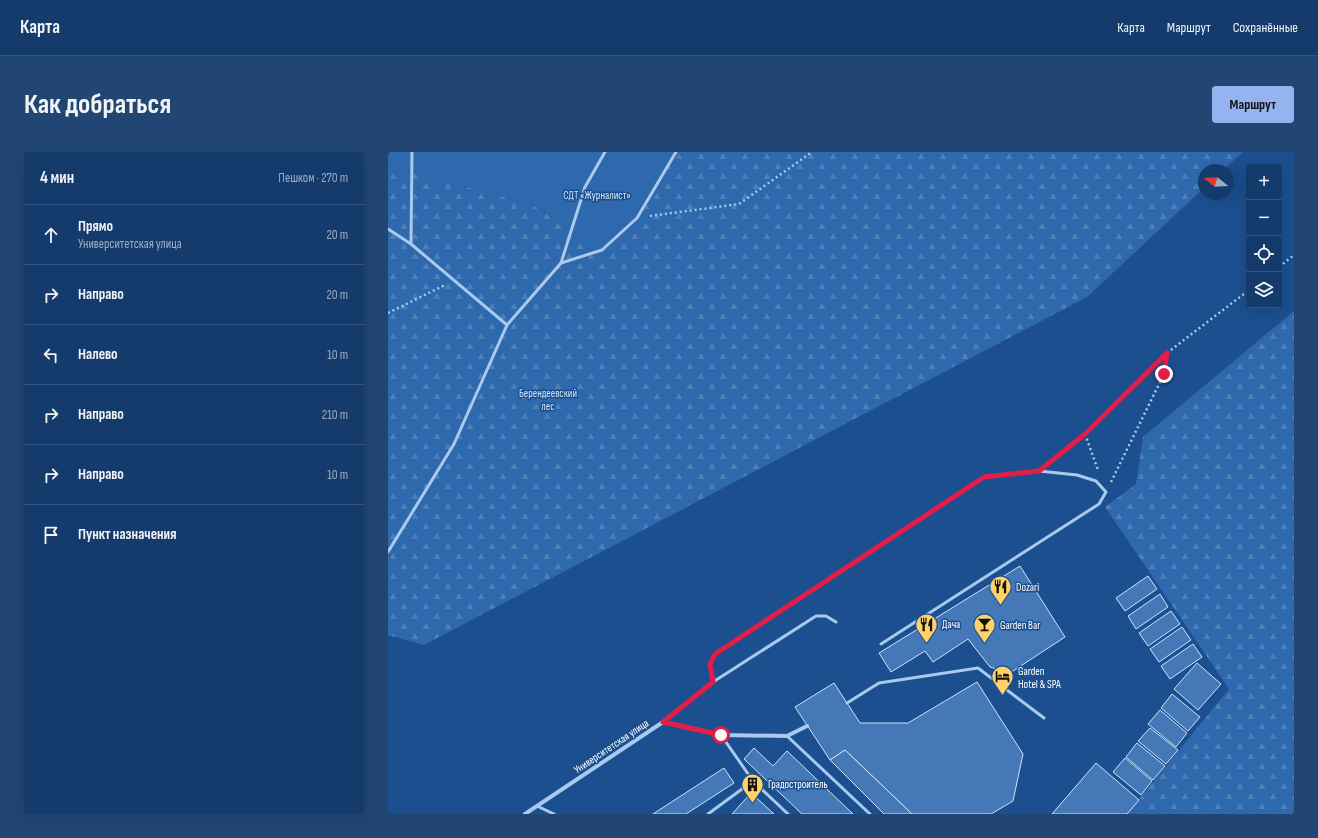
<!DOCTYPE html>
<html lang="ru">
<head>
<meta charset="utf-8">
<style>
  :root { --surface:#143b6b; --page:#214673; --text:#f1f3f6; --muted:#9dadc1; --line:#33557e; --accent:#95b2f1 }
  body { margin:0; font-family:"Sofia Sans Condensed",sans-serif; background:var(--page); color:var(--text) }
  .controls { position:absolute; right:12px; top:12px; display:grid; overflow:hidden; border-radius:4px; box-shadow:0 4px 16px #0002 }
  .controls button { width:36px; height:36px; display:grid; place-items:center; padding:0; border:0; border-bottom:1px solid var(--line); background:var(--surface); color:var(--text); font:20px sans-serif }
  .compass { position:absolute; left:810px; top:12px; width:36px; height:36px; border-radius:50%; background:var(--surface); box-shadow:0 4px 16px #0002; rotate:288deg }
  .stop { position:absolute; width:12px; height:12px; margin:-9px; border:3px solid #e11d48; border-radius:50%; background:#fff }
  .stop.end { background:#e11d48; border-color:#fff; box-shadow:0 1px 4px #0008 }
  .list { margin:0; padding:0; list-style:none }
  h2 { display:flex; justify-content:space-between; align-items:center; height:52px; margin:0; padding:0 16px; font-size:17px }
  h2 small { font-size:13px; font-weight:400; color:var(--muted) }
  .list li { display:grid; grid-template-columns:26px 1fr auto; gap:12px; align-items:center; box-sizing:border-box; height:60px; padding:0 16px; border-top:1px solid var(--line) }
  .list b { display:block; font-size:15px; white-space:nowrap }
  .list p { margin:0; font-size:13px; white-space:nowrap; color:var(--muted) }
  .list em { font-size:13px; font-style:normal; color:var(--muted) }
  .icon { flex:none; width:22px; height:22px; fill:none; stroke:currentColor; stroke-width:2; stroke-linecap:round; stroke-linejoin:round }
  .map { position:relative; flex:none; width:906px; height:662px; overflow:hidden; border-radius:4px }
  header { display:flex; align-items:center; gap:24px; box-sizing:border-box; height:56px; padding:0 20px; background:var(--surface); border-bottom:1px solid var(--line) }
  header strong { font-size:19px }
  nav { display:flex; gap:22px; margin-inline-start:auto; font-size:14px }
  .intro { display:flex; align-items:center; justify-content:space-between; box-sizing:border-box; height:96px; padding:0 24px }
  h1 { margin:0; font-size:28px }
  .button { padding:10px 18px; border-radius:4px; background:var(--accent); color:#111; font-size:14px; font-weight:700 }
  main { display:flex; gap:24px; padding:0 24px }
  aside { flex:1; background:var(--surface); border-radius:4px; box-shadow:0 4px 16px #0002 }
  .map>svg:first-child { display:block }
  .forest { fill:url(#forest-firs) }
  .garden { fill:#2e69ad }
  .building { fill:#4478b7; stroke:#cfe3fa }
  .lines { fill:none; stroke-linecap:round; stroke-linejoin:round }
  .path { stroke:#a9c9ee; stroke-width:2.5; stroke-dasharray:2 3; stroke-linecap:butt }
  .service { stroke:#a9c9ee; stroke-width:3 }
  .minor { stroke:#a9c9ee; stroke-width:4 }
  .route { stroke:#e11d48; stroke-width:5 }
  .labels { text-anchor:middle; stroke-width:3; stroke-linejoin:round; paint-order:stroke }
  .park-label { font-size:11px; fill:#cfe3fa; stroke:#1b4f8f }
  .poi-label { font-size:11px; fill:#fff; stroke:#1b4f8f; text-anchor:start }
  .street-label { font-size:11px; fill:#fff; stroke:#1b4f8f }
</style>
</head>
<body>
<header>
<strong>Карта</strong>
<nav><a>Карта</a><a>Маршрут</a><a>Сохранённые</a></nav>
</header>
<div class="intro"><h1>Как добраться</h1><a class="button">Маршрут</a></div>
<main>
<aside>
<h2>4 мин<small>Пешком · 270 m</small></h2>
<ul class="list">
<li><svg class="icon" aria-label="ahead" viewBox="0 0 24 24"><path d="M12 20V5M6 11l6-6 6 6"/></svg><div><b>Прямо</b><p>Университетская улица</p></div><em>20 m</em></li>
<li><svg class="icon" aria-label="right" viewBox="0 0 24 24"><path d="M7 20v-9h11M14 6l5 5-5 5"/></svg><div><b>Направо</b></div><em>20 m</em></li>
<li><svg class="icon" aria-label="left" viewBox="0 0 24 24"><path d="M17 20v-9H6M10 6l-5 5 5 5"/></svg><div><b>Налево</b></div><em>10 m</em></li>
<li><svg class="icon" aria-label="right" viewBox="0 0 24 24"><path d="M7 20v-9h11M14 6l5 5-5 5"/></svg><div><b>Направо</b></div><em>210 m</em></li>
<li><svg class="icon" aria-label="right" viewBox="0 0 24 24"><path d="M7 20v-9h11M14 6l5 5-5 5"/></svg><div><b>Направо</b></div><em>10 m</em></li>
<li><svg class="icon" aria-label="arrive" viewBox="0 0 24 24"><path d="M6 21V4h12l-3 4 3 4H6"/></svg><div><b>Пункт назначения</b></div></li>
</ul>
</aside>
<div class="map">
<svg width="906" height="662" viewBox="0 0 906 662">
  <defs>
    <pattern id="forest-firs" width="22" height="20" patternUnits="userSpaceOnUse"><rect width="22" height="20" fill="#2e69ad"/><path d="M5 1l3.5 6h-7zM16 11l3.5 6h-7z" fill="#4d80b9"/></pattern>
  </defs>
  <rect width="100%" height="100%" fill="#1b4f8f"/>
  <g class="forest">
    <polygon points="288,0 855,0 835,18 816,18 816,36 699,145 36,493 0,483 0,9 7,15 145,53 214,98"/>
    <polygon points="906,159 906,662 739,662 841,537 717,355 748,332 755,285"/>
  </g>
  <polygon class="garden" points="0,0 288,0 249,66 214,98 145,53 7,15 0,9"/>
  <g class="building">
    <polygon points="632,414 677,485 622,521 602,515 580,487 545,510 537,499 503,520 491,501"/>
    <polygon points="760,424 769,437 737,459 728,446"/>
    <polygon points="772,442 780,455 748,477 740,464"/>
    <polygon points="783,459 792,472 760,494 751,481"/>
    <polygon points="794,475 803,488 771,510 762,497"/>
    <polygon points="805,492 814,505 782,527 773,514"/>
    <polygon points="809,511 833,532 810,558 786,537"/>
    <polygon points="589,530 635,602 625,649 603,662 524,662 457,598 442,608 407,555 446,531 472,571 520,571"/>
    <polygon points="784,542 812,565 800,579 773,556"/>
    <polygon points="772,558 799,581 788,595 760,572"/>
    <polygon points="762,576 790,598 778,612 750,589"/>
    <polygon points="749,591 777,614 765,628 738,605"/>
    <polygon points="366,596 385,614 399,599 465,662 414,662 356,607"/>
    <polygon points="457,598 524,662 496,662 442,608"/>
    <polygon points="737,606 764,629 753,643 725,620"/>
    <polygon points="708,611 751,648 739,662 664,662"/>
    <polygon points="336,616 346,631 298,662 265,662"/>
    <polygon points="363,641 386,662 344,662"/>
  </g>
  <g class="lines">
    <g class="path">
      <polyline points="262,64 351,52 424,0"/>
      <polyline points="891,115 906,103"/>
      <polyline points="0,161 57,133"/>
      <polyline points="697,282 710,318"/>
      <polyline points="662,310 697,282 779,201 861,138"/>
      <polyline points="723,330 776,222 779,201"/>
    </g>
    <g class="service">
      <polyline points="0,77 23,92 119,173"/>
      <polyline points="23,92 24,0"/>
      <polyline points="173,111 214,98 249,66 288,0"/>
      <polyline points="0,400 66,292 119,173 173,111 197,35 217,0"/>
      <polyline points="325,530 322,511 327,502 596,325 651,319 689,323 708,329 718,340 711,352 493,492"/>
      <polyline points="459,551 491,531 590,516 656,566"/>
      <polyline points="275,570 325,530 428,464 438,464 448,470"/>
      <polyline points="333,583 365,629"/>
      <polyline points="399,584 482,662"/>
      <polyline points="149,654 166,662"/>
      <polyline points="320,662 365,629 400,662"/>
    </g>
    <polyline class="minor" points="137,662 275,570 333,583 399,584 419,574"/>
  </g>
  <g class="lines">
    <polyline class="route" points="333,583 275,570 325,530 322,512 327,502 596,325 651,319 697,282 779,201 776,222"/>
  </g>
  <defs>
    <symbol id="restaurant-pin" viewBox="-11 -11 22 30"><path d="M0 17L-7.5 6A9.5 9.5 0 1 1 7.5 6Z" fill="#ffd166" stroke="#1b4f8f"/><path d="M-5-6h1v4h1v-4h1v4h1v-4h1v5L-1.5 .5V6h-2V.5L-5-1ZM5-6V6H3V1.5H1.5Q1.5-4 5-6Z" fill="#111"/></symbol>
    <symbol id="bar-pin" viewBox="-11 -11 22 30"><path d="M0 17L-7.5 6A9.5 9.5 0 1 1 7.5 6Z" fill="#ffd166" stroke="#1b4f8f"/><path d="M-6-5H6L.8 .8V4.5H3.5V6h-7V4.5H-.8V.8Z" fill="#111"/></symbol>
    <symbol id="hotel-pin" viewBox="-11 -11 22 30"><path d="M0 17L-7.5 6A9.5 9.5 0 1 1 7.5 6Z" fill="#ffd166" stroke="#1b4f8f"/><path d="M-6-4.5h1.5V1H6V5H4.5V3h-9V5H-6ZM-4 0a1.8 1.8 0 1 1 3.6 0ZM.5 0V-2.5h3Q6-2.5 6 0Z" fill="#111"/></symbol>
    <symbol id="building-pin" viewBox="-11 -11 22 30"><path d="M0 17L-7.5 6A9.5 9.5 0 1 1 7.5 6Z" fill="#ffd166" stroke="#1b4f8f"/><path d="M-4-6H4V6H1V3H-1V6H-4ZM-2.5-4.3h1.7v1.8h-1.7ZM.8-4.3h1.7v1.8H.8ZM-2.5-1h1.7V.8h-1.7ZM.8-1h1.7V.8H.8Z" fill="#111"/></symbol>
  </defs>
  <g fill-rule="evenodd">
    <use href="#restaurant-pin" x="600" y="422" width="25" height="34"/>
    <use href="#restaurant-pin" x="526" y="460" width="25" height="34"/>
    <use href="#bar-pin" x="584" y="460" width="25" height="34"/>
    <use href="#hotel-pin" x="602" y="512" width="25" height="34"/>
    <use href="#building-pin" x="352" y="620" width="25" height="34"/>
  </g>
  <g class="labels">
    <g class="park-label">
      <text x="209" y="47">СДТ «Журналист»</text>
      <text x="160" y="245">Берендеевский<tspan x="160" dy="13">лес</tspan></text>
    </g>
    <g class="poi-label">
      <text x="628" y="439">Dozari</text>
      <text x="554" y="476">Дача</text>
      <text x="612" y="477">Garden Bar</text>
      <text x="630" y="523">Garden<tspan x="630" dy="13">Hotel &amp; SPA</tspan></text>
      <text x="380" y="636">Градостроитель</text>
    </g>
    <g class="street-label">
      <text transform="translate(223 594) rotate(-34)" y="4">Университетская улица</text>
    </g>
  </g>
</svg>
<div class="controls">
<button>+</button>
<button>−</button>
<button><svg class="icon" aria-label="locate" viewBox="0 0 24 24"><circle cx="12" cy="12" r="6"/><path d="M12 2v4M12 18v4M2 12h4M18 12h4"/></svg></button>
<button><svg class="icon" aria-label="layers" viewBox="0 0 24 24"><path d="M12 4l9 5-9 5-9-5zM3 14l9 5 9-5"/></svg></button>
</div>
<svg class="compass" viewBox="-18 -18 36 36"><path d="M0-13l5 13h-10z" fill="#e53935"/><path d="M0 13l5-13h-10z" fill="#9dadc1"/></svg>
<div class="stop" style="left:333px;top:583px"></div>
<div class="stop end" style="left:776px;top:222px"></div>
</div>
</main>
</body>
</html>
